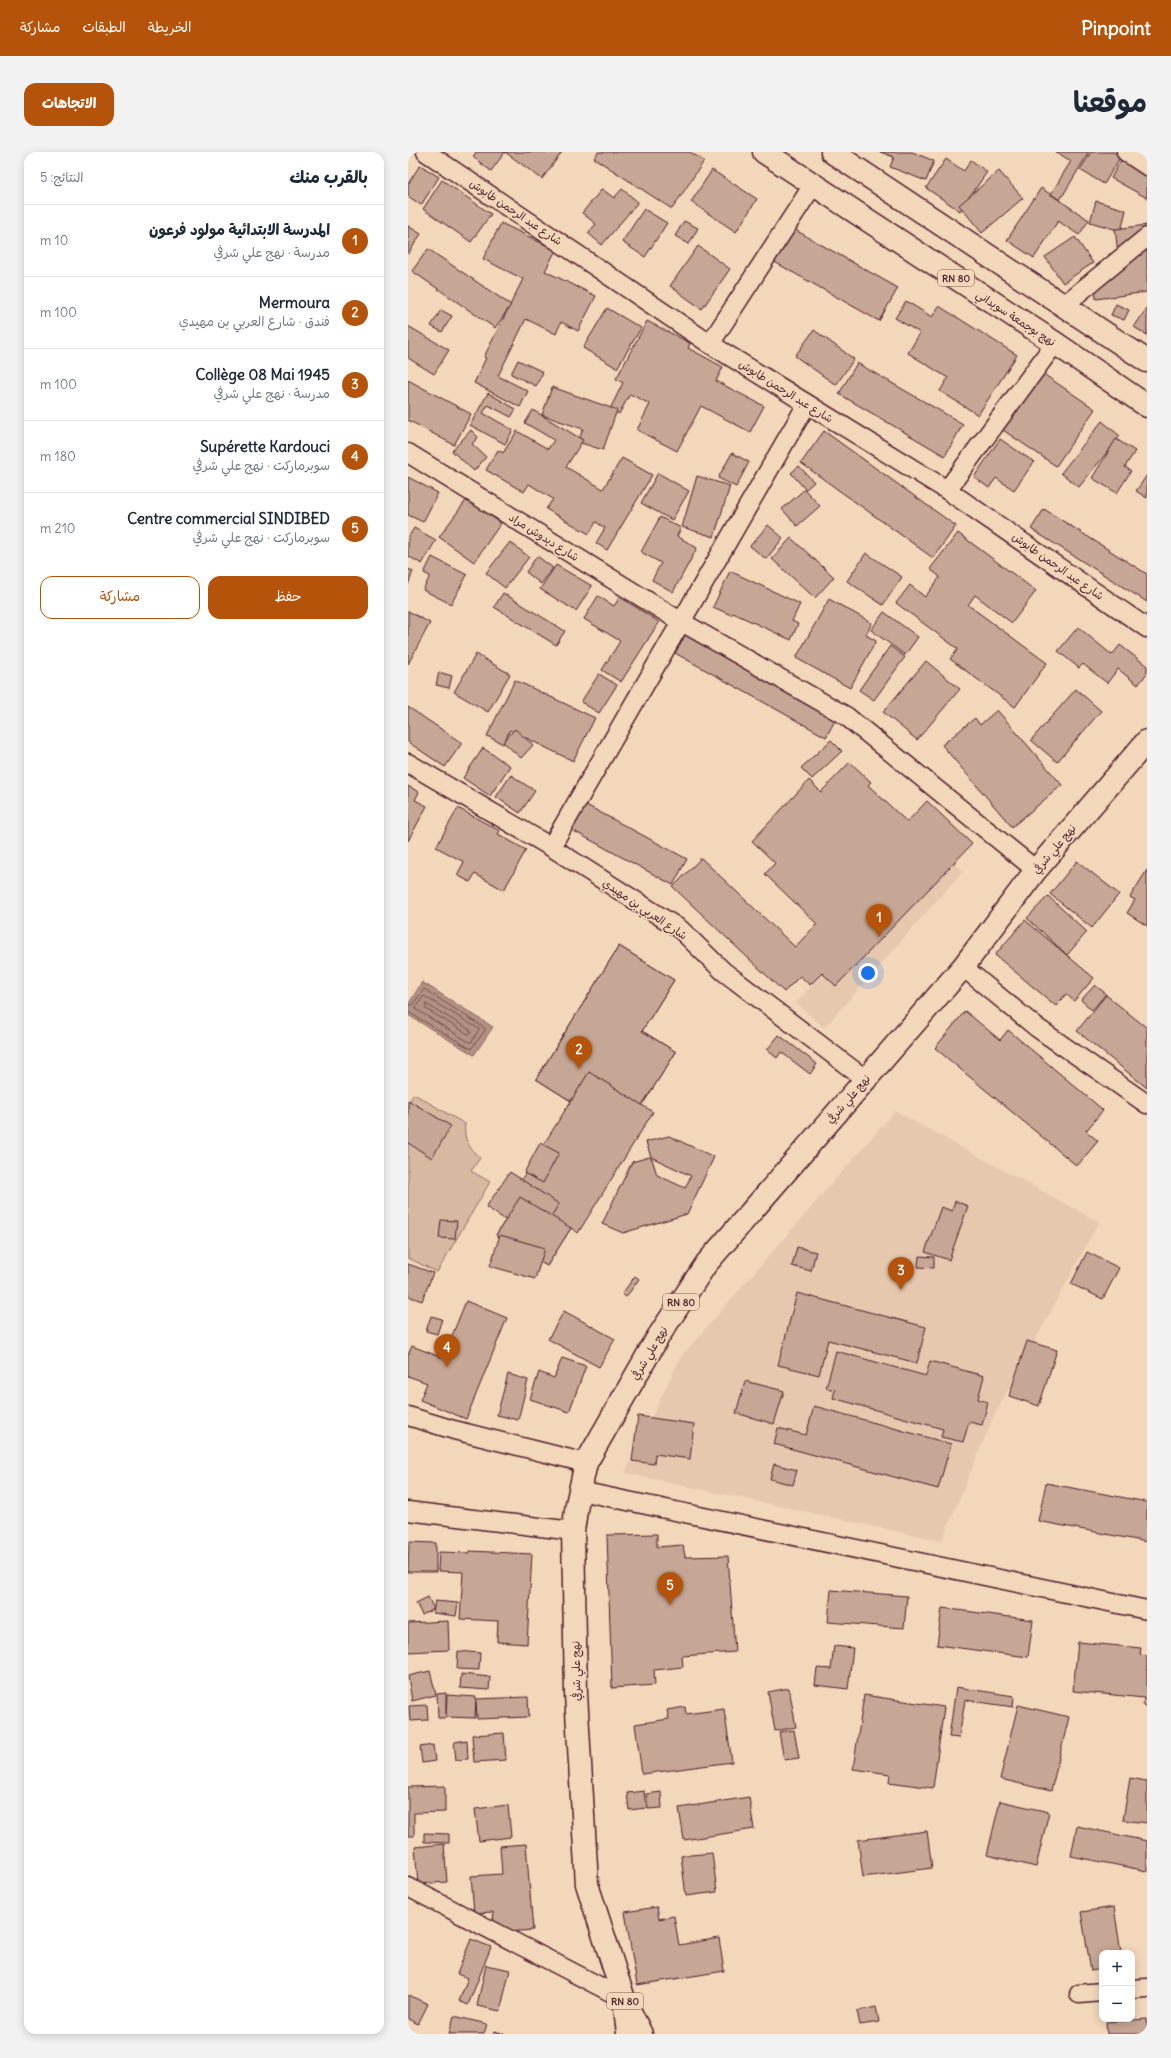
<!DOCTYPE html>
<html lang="ar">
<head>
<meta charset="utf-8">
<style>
  :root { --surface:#fff; --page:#f2f2f3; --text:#1f2937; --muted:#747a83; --line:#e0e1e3; --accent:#b45309 }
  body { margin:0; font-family:Delius,"Playpen Sans Arabic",sans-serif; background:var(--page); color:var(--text); direction:rtl }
  .controls { position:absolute; right:12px; bottom:12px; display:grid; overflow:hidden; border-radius:8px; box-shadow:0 2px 10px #0003 }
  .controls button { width:36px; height:36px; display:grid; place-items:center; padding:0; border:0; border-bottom:1px solid var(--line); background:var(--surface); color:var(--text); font:20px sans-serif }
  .you { position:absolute; left:460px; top:821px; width:14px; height:14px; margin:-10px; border:3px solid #fff; border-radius:50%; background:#1a73e8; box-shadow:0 0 0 6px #1a73e833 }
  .badge { display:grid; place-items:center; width:26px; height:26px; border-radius:50%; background:var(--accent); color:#fff; font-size:13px; font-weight:700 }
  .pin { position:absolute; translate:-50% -33px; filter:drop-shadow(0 1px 2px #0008) }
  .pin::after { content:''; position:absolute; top:21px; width:14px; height:12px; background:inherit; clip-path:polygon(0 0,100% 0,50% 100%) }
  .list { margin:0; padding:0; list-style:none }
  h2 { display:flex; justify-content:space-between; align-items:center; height:52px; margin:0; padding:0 16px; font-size:17px }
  h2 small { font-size:13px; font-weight:400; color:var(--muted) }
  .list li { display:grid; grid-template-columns:26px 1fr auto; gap:12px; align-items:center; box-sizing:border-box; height:72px; padding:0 16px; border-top:1px solid var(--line) }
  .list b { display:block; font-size:15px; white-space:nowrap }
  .list p { margin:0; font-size:13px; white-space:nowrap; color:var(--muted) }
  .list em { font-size:13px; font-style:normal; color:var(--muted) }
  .actions { display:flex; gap:8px; padding:12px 16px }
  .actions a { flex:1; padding:9px 0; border:1px solid var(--accent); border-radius:12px; text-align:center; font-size:14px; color:var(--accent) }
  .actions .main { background:var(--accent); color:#fff }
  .map { position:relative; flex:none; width:739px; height:1882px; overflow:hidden; direction:ltr; border-radius:12px }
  header { display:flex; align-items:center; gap:24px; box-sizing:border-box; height:56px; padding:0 20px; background:var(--accent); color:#fff }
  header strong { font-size:19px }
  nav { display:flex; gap:22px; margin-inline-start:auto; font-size:14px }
  .intro { display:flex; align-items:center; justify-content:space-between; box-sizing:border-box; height:96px; padding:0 24px }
  h1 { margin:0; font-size:28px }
  .button { padding:10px 18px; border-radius:12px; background:var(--accent); color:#fff; font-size:14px; font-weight:700 }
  main { display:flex; gap:24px; padding:0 24px }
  aside { flex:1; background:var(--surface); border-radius:12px; box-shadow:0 2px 10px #0003 }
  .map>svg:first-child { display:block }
  .built { fill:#e6c8af }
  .green { fill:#d7b9a2; stroke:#906c66 }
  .water { fill:#b29183; stroke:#886360 }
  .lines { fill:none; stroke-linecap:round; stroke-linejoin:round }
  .shore { stroke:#744d4e; stroke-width:1 }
  .building { fill:#c6a694; stroke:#4a1f2b }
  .street-casing { stroke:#4a1f2b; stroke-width:21 }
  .primary-casing { stroke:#4a1f2b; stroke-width:25 }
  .street { stroke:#f3d7ba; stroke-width:18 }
  .primary { stroke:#f3d7ba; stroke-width:22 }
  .labels { text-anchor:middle; stroke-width:3.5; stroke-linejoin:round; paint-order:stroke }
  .shield { fill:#f3d7ba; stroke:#7d5656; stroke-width:1 }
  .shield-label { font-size:10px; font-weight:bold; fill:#4a1f2b }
  .street-label { font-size:11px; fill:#4a1f2b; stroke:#f3d7ba }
</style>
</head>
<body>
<header>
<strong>Pinpoint</strong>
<nav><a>الخريطة</a><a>الطبقات</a><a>مشاركة</a></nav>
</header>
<div class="intro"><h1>موقعنا</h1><a class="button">الاتجاهات</a></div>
<main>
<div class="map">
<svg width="739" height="1882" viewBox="0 0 739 1882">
  <rect width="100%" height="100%" fill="#f3d7ba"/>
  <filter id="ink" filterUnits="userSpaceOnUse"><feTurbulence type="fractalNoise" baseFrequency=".025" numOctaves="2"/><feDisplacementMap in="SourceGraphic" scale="8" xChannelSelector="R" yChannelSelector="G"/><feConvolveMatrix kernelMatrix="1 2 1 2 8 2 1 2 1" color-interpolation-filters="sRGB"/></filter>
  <g filter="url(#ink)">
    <g class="built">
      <polygon points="535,685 542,707 555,719 416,876 388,851"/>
      <polygon points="487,959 691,1070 585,1266 534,1389 217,1321 272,1206"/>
    </g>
    <path class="green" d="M6,942L57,972C55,987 61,996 72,1006L63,1019L82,1030L29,1120L0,1106V952Z"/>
    <polygon class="water" points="14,830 85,875 66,903 0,863 0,853"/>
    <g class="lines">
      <g class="shore">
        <polygon points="16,844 71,877 64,890 61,890 9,858 8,856"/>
        <polygon points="18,852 62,878 63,881 60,882 18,857"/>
        <polyline points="0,854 5,852 16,837 78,877 63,897 0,860"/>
      </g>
    </g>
    <g class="building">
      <polygon points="68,0 154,0 134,27 97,0 83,19 65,5"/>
      <polygon points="190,0 282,0 296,9 264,57 186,6"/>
      <polygon points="472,0 504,0 526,9 518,29 482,15 486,5"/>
      <polygon points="648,0 681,0 652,48 643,42 663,9"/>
      <polygon points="683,0 706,0 713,4 696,32 672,18"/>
      <polygon points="538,7 556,19 563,8 579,20 552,59 518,36"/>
      <polygon points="713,8 739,22 739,46 703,26"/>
      <polygon points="12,13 31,25 13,53 0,44 0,32"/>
      <polygon points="304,18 349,47 328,80 283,50"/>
      <polygon points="591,19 615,46 574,81 551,53"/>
      <polygon points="34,28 83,62 63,90 15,57"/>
      <polygon points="633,36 681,68 671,83 650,69 626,106 599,88"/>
      <polygon points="194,37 206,46 214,37 230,50 194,93 180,81 188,72 174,61"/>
      <polygon points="688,49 718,58 713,79 682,70"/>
      <polygon points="236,57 259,71 237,105 214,90"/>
      <polygon points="276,69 290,76 281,92 267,84"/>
      <polygon points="93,71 148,98 137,119 188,144 170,179 153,170 148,182 118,167 90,224 120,239 112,255 66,231 78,206 76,205 115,127 75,107"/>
      <polygon points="739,73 739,140 688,147 685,125 704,123 701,102 710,101 707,77"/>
      <polygon points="0,74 13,82 0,102"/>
      <polygon points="382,75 490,136 471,169 363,108"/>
      <polygon points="667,85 685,111 655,131 637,105"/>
      <polygon points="290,94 322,117 294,157 262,134"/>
      <polygon points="20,97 103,153 87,176 4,119"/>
      <polygon points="498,149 524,165 531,154 609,203 570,263 532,239 540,226 500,201 512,181 487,166"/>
      <polygon points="708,152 721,158 716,168 703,163"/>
      <polygon points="199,156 233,176 209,216 175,196"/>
      <polygon points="739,156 739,183 726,175"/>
      <polygon points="33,158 44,164 34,180 23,174"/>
      <polygon points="239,169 282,191 280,196 315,215 308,229 356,254 342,280 293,254 269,299 229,278 242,252 222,242 211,262 202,257 215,231 208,227"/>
      <polygon points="0,174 41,198 26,222 0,206"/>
      <polygon points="406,178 446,207 428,233 387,204"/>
      <polygon points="110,208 135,220 128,234 103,222"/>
      <polygon points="449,211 555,272 537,304 431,242"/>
      <polygon points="628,217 687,257 648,314 589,274"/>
      <polygon points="0,228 63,262 46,293 0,268"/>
      <polygon points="144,235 209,258 195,298 170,290 175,277 134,263"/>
      <polygon points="80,241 108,257 103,265 80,253 75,261 105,278 97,292 62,273"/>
      <polygon points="125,258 175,288 158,315 195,337 214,306 244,323 199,398 188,391 197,376 188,370 181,382 138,357 145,347 121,332 116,340 78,318 90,298 95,301 109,279 140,297 146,288 117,271"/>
      <polygon points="694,269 712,284 671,335 653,321"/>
      <polygon points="63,278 70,285 64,292 78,305 66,319 44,299"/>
      <polygon points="416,279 548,374 525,406 393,311"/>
      <polygon points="592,287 626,310 606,338 588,326 581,336 566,325"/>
      <polygon points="708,287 727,299 717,315 723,319 709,341 684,326"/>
      <polygon points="324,301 341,310 328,335 310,326"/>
      <polygon points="391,314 406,330 397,338 412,354 389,374 374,357 397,337 383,321"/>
      <polygon points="250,321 281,339 264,368 233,351"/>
      <polygon points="739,323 739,346 728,339"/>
      <polygon points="289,324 322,334 306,385 274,375"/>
      <polygon points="0,325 30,341 15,370 0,363"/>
      <polygon points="59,347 93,371 66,410 31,385"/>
      <polygon points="636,357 739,422 739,450 623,377"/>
      <polygon points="252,365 273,376 269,384 289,396 265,440 244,428 253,411 233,400"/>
      <polygon points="360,373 375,386 358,407 342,394"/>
      <polygon points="6,376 28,388 14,412 0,404 0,386"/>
      <polygon points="550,381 628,439 604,471 567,443 560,453 639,511 607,555 542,507 550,497 488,451 502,433 517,445 532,425 522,417"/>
      <polygon points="383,386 426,425 407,446 364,407"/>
      <polygon points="102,390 121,405 97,436 78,421"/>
      <polygon points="458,401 494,425 475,453 439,429"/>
      <polygon points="129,404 145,416 133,432 118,420"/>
      <polygon points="24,405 59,423 43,452 15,438 22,424 16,421"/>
      <polygon points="148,413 184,434 168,459 132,437"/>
      <polygon points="0,417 5,419 0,433"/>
      <polygon points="322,419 392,452 384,469 390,472 383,488 325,461 323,463 305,455"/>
      <polygon points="95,441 157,479 148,493 86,455"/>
      <polygon points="190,444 206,454 212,445 251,470 213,530 194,518 212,489 176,467"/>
      <polygon points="421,447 464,471 458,483 468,489 442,536 388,506"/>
      <polygon points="0,459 22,471 0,512"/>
      <polygon points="476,460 510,485 497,503 463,478"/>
      <polygon points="670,475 704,503 712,493 739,514 739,521 730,533 710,517 699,531 675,512 671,516 650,499"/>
      <polygon points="280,478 430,563 418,585 267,501"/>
      <polygon points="482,494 497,505 466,548 451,538"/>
      <polygon points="68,502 102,522 80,560 46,540"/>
      <polygon points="518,509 552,537 509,588 475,560"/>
      <polygon points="31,520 44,524 41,536 28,533"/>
      <polygon points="191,522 209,533 191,561 173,550"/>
      <polygon points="107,528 187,566 165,609 102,578 95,592 79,584"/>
      <polygon points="668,537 693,559 649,610 623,588"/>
      <polygon points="0,555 54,591 37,615 0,590"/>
      <polygon points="589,558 654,633 604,675 534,593 567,566 572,573"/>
      <polygon points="107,577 125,593 113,606 95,590"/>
      <polygon points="423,588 434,599 404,627 393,616"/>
      <polygon points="75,596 102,614 82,644 55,626"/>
      <polygon points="442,610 463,630 460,633 499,670 519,649 564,692 428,834 414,821 402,833 392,824 376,840 265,735 293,706 387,795 409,772 357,722 367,711 344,689 401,628 413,640"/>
      <polygon points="103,623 127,639 112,661 88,645"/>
      <polygon points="0,634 11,640 7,648 19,654 0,689"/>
      <polygon points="167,647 279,707 265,733 153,672"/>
      <polygon points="50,656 92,679 90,682 118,698 96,738 67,722 62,730 49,723 56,710 28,695"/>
      <polygon points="669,709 711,742 684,776 642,742"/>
      <polygon points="739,718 739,774 719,761 727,748 722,745"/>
      <polygon points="640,744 679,780 659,803 619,766"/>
      <polygon points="617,768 686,826 666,849 658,842 648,854 587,803"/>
      <polygon points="211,794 266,828 234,879 268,900 234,953 245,960 170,1081 163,1076 139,1114 88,1083 112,1045 105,1041 163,949 128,927"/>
      <polygon points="211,794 266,828 234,879 268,900 234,953 181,920 163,949 128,927"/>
      <polygon points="687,833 698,842 684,858 673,848"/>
      <polygon points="698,843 739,876 739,936 669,879"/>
      <polygon points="557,859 592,888 600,878 695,958 678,979 690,989 669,1014 527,896"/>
      <polygon points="371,883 409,912 402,922 373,900 369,906 359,898"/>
      <polygon points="0,948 43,974 24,1006 0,991"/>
      <polygon points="261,984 306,1005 279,1062 215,1081 194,1072 224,1010 241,1005 244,1007 249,1023 277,1036 283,1024 243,1005 238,990"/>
      <polygon points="132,991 151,1001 135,1031 116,1021"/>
      <polygon points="102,1020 151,1052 128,1088 78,1055"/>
      <polygon points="112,1045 163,1076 139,1114 88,1083"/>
      <polygon points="547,1049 560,1054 541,1108 517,1100 533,1055 544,1059"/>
      <polygon points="33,1068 49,1069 47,1087 31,1086"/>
      <polygon points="92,1083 137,1096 127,1127 82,1114"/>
      <polygon points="389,1095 408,1100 403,1119 384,1114"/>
      <polygon points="679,1100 711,1116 695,1147 663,1132"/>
      <polygon points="511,1104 526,1105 526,1116 510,1115"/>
      <polygon points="0,1112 25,1121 14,1149 0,1144"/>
      <polygon points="227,1124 231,1127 218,1145 214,1142"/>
      <polygon points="389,1141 518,1175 509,1211 420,1188 411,1223 370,1213"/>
      <polygon points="58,1149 99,1166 58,1267 12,1248 19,1231 0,1224 0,1203 4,1194 35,1206"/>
      <polygon points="156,1159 207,1187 191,1215 140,1187"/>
      <polygon points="23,1164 34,1167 29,1182 18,1179"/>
      <polygon points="619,1189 649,1198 631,1254 601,1244"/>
      <polygon points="428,1199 518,1224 522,1209 576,1224 570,1247 580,1250 574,1273 561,1270 555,1290 533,1285 535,1277 425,1246 427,1238 418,1236"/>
      <polygon points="154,1206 178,1214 161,1260 122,1247 131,1220 146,1226"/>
      <polygon points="100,1222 120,1228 110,1268 89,1263"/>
      <polygon points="337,1229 376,1239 366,1272 328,1261"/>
      <polygon points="406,1254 543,1292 530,1337 366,1292 370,1276 398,1283"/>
      <polygon points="230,1264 286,1272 282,1307 247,1302 246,1312 224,1309"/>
      <polygon points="366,1312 389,1318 385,1333 362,1327"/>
      <polygon points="638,1331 739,1350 739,1390 630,1369"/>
      <polygon points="249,1382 249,1395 275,1393 277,1405 320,1404 327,1500 274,1504 275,1515 246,1518 247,1533 204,1536 199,1383"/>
      <polygon points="1,1390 28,1391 28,1420 0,1420"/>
      <polygon points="62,1399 124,1402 119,1492 89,1490 90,1469 52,1467 55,1420 30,1419 31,1400 61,1401"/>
      <polygon points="423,1438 499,1444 496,1476 420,1470"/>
      <polygon points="20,1445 26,1457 14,1463 8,1451"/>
      <polygon points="27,1449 50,1451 48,1464 25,1461"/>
      <polygon points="534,1456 625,1468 620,1505 529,1493"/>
      <polygon points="40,1469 41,1498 0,1500 0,1471"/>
      <polygon points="670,1490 733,1496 732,1503 739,1504 739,1554 735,1553 736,1546 665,1539"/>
      <polygon points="426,1494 445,1496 440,1537 407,1533 409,1516 423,1517"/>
      <polygon points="50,1499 72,1501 71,1518 49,1517"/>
      <polygon points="22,1519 28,1543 4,1549 0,1524"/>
      <polygon points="53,1522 82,1525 81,1538 52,1536"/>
      <polygon points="548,1535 606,1544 605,1555 557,1548 551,1586 541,1585"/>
      <polygon points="381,1536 388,1575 367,1579 360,1540"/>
      <polygon points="38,1541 38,1566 30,1566 29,1542"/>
      <polygon points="39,1543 68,1545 67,1566 38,1565"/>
      <polygon points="456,1543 536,1555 525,1636 481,1630 482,1622 445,1617"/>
      <polygon points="120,1545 121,1565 69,1567 68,1547"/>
      <polygon points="19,1553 20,1568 2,1569 1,1554"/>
      <polygon points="610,1553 661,1565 643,1639 592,1627"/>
      <polygon points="277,1555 278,1562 316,1557 324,1610 234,1622 227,1572 261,1567 259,1558"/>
      <polygon points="386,1578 391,1606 376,1608 371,1580"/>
      <polygon points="96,1581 98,1608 66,1610 64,1583"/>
      <polygon points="59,1588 60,1607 48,1608 46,1590"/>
      <polygon points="25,1593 27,1609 14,1611 12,1595"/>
      <polygon points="722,1626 739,1629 739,1671 715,1668"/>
      <polygon points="37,1634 37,1660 6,1661 6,1684 0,1684 0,1635"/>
      <polygon points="236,1639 238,1656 221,1658 219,1641"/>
      <polygon points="253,1640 254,1656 240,1657 238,1642"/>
      <polygon points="341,1645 346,1677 276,1688 271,1656"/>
      <polygon points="592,1649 641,1660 628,1715 579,1703"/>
      <polygon points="100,1653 103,1685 71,1689 67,1657"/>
      <polygon points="669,1674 739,1689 739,1719 663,1704"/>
      <polygon points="519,1679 524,1716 455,1725 450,1688"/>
      <polygon points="16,1681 41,1682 41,1691 16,1690"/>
      <polygon points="36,1692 39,1730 10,1732 7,1695"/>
      <polygon points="118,1692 125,1778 87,1781 85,1760 66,1761 63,1724 94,1722 92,1694"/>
      <polygon points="304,1701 309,1740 278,1744 273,1704"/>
      <polygon points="249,1755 251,1767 266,1764 271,1793 311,1786 316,1819 229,1833 217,1760"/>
      <polygon points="706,1755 713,1801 694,1801 694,1817 683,1819 673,1760"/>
      <polygon points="63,1787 83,1795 60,1853 51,1849 60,1826 49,1822"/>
      <polygon points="78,1813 102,1818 92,1859 69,1854"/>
      <polygon points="0,1843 20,1852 10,1872 0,1867"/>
      <polygon points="468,1855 471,1870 452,1873 449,1859"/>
      <polygon points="46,1864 79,1872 76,1882 41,1882"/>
      <polygon points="739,1867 739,1882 699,1882 698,1870"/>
      <polygon points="87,1879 96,1882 85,1882"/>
    </g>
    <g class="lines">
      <defs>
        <g id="street">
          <polyline points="18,0 302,192 539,338 739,476"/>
          <polyline points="718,0 739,14"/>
          <polyline points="656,153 739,85"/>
          <polyline points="302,192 405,33"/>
          <polyline points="0,301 272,469 438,564 628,718"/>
          <polyline points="539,338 647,191"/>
          <polyline points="0,611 143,695 272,777 315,819 457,927"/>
          <polyline points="143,695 399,252"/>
          <polyline points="555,815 628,875 739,952"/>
          <polyline points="0,1264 46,1278 178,1311"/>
          <polyline points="172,1339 739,1458"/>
          <polyline points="0,1359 165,1379"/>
          <polyline points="0,1735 216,1847"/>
          <polyline points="724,1837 739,1836"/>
          <polyline points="671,1842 694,1840"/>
        </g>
        <g id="primary">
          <polyline points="356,0 647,191 739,254"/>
          <polyline points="424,0 739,209"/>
          <polyline points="216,1847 179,1732 168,1542 165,1379 169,1352 178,1311 250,1185 298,1112 555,815 628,718 739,589"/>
          <polyline points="220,1882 216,1847 233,1882"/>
        </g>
      </defs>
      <use href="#street" class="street-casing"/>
      <use href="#primary" class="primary-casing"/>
      <use href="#street" class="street"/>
      <use href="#primary" class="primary"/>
    </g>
  </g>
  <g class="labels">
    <g class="shield">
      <rect x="530" y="118" width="36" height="16" rx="3"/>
      <rect x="255" y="1142" width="36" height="16" rx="3"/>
      <rect x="199" y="1841" width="36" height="16" rx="3"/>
    </g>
    <g class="shield-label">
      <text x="548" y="130">RN 80</text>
      <text x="273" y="1154">RN 80</text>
      <text x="217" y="1853">RN 80</text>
    </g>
    <g class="street-label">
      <text transform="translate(108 60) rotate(34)" y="4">شارع عبد الرحمن طابوش</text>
      <text transform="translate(608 166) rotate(33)" y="4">نهج بوجمعة سويداني</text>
      <text transform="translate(378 239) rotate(32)" y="4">شارع عبد الرحمن طابوش</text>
      <text transform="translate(136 385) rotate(32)" y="4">شارع ديدوش مراد</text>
      <text transform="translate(650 414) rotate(35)" y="4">شارع عبد الرحمن طابوش</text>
      <text transform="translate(646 697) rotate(-50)" y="4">نهج علي شرفي</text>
      <text transform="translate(237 757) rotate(34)" y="4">شارع العربي بن مهيدي</text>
      <text transform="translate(440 947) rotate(-49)" y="4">نهج علي شرفي</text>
      <text transform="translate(241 1201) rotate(-59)" y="4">نهج علي شرفي</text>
      <text transform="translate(168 1519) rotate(-91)" y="4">نهج علي شرفي</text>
    </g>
  </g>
</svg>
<div class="controls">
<button>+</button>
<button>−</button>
</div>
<div class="you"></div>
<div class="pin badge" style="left:471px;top:785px">1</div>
<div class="pin badge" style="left:171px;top:917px">2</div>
<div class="pin badge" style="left:493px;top:1138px">3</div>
<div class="pin badge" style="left:39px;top:1215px">4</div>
<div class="pin badge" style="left:262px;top:1453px">5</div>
</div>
<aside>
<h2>بالقرب منك<small>النتائج: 5</small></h2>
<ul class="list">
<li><span class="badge">1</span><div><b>المدرسة الابتدائية مولود فرعون</b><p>مدرسة · نهج علي شرفي</p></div><em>10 m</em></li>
<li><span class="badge">2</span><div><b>Mermoura</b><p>فندق · شارع العربي بن مهيدي</p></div><em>100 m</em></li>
<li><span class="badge">3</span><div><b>Collège 08 Mai 1945</b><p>مدرسة · نهج علي شرفي</p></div><em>100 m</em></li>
<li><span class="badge">4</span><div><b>Supérette Kardouci</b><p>سوبرماركت · نهج علي شرفي</p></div><em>180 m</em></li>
<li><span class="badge">5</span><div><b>Centre commercial SINDIBED</b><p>سوبرماركت · نهج علي شرفي</p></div><em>210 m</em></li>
</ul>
<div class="actions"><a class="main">حفظ</a><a>مشاركة</a></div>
</aside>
</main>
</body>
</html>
